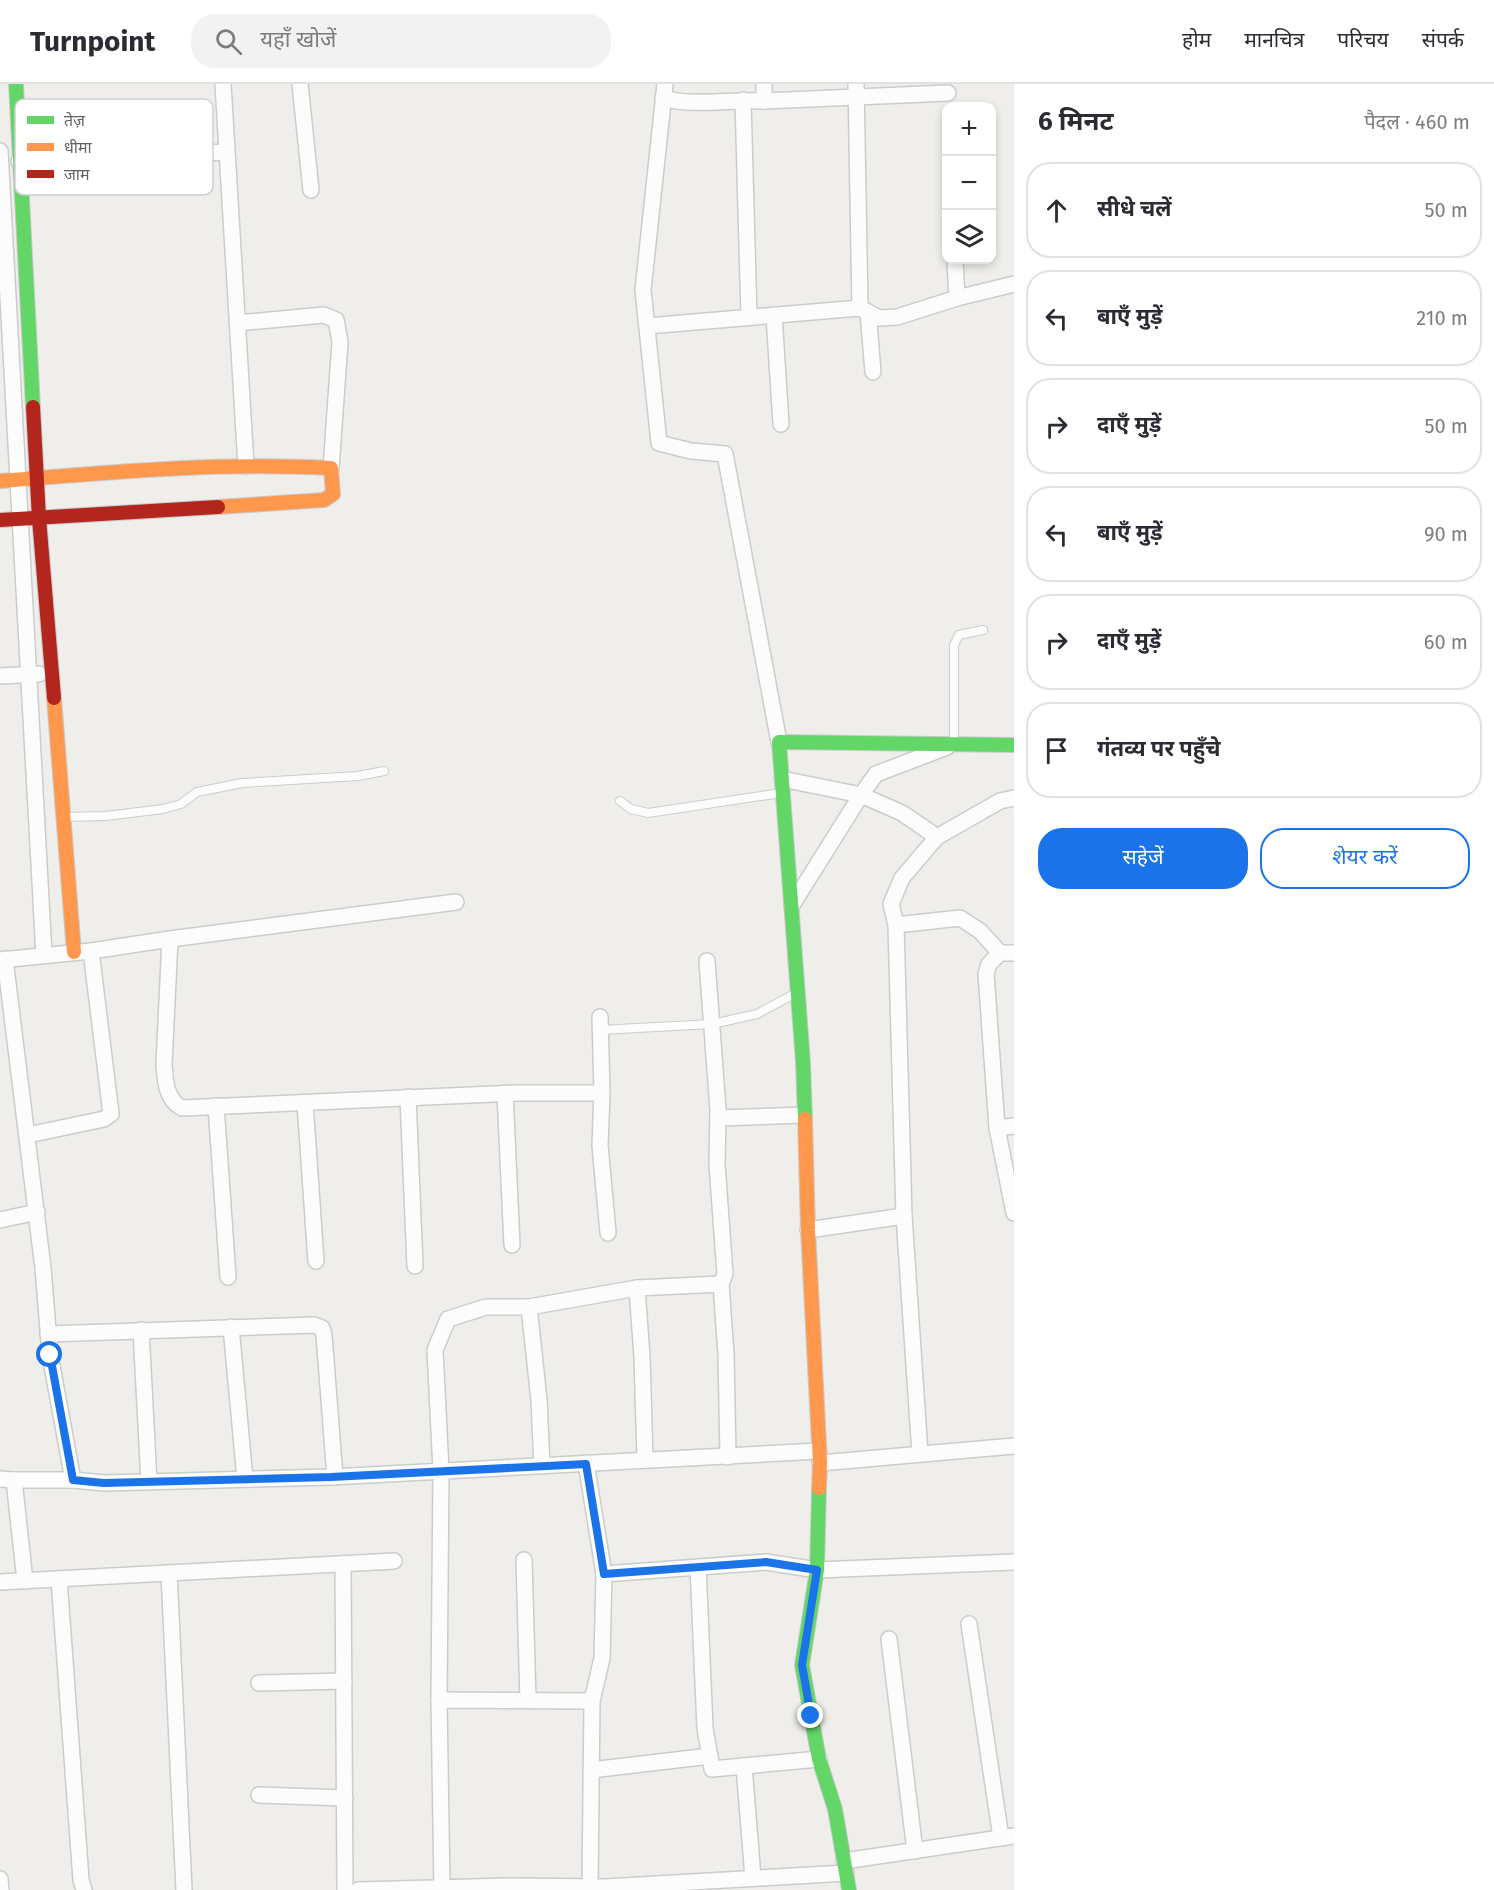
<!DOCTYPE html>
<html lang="hi">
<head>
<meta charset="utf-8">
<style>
  :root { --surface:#fff; --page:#f2f2f3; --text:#2b2b33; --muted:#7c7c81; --line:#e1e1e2; --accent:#1a73e8 }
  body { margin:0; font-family:"Fira Sans","Noto Sans Devanagari",sans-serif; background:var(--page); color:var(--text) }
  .controls { position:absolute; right:18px; top:18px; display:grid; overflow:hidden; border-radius:12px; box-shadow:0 3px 9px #0003 }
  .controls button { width:54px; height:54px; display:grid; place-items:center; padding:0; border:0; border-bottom:2px solid var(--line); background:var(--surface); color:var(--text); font:30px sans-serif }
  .stop { position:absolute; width:18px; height:18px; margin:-14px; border:4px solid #1a73e8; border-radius:50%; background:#fff }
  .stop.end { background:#1a73e8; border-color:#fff; box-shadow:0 2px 6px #0008 }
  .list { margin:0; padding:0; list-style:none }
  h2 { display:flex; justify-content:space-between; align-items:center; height:78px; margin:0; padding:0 24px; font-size:26px }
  h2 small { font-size:20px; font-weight:400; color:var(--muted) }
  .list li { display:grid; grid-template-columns:39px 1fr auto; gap:18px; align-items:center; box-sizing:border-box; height:96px; margin:0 12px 12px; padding:0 12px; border:2px solid var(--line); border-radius:24px }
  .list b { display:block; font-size:22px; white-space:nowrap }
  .list em { font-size:20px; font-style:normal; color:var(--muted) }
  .actions { display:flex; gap:12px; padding:18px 24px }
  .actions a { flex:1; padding:14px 0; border:2px solid var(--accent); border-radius:24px; text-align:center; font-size:21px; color:var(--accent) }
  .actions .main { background:var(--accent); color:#fff }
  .icon { flex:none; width:33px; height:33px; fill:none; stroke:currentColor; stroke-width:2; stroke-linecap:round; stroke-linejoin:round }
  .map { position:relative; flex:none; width:1014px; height:1806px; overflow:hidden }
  header { display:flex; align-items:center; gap:36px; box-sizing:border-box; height:84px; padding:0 30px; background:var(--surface); border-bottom:2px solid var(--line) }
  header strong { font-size:28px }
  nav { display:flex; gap:33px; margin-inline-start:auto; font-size:21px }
  .search { width:420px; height:54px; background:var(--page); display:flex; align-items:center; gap:15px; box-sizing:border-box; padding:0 21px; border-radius:24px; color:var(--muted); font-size:22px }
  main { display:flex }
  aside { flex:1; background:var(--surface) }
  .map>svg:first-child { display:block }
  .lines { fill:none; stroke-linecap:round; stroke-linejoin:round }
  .lane-casing { stroke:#cbcccc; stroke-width:10 }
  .street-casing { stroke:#cbcccc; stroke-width:18 }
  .fast-casing { stroke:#cacacb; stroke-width:16 }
  .slow-casing { stroke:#cacacb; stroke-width:16 }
  .jam-casing { stroke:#cacacb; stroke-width:16 }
  .lane { stroke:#fdfcfc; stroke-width:8 }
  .street { stroke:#fdfcfc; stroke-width:15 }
  .fast { stroke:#63d668; stroke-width:14 }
  .slow { stroke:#ff974d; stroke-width:14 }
  .jam { stroke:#b3261e; stroke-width:14 }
  .route { stroke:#1a73e8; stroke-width:8 }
  .key { fill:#fff; stroke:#cfd0d2; stroke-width:1.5 }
  .key-label { font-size:16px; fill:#5f6368 }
</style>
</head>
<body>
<header>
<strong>Turnpoint</strong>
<div class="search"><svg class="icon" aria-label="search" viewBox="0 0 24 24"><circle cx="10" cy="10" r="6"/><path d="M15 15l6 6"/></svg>यहाँ खोजें</div>
<nav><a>होम</a><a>मानचित्र</a><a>परिचय</a><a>संपर्क</a></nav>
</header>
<main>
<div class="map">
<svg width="1014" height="1806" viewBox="0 0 1014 1806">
  <rect width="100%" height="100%" fill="#efeeea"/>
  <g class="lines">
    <defs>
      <g id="lane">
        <polyline points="954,659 954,561 959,551 983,546"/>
        <polyline points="620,717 631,725 648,729 781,709"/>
        <polyline points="64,733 106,732 163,725 181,720 197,708 242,699 358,692 384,687"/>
        <polyline points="600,946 712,940 757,930 796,909"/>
      </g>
      <g id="street">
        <polyline points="223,0 246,382"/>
        <polyline points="300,0 311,106"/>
        <polyline points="665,0 643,206 659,359 691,367 725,370 779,658"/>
        <polyline points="764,0 764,17"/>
        <polyline points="856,0 860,224"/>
        <path d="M663,14C692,23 733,15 764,17L948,9"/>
        <polyline points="743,16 749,233"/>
        <polyline points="0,67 44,871"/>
        <polyline points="19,77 226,68"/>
        <polyline points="955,176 957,214"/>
        <polyline points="868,228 873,288"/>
        <polyline points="774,231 781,340"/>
        <polyline points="237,239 324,231 336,236 340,258 331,384"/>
        <polyline points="647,242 860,224 879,234 897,233 957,214 1014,200"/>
        <polyline points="0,592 39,590"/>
        <polyline points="782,695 861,711 902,729 937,753"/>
        <polyline points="792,821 861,711 876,690 947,663"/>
        <polyline points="896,841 891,820 902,794 937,753 1000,717 1014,714"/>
        <path d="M170,855L164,980C165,996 166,1016 182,1024L518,1009H602"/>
        <polyline points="5,875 43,1184 50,1271 73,1396"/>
        <polyline points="0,876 91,867 170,855 456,818"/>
        <polyline points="707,877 718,1026 717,1080 725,1190 721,1200"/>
        <polyline points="600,933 602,1009 600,1061 608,1149"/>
        <polyline points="505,1009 512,1161"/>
        <polyline points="408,1013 415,1182"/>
        <polyline points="305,1019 316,1177"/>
        <polyline points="216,1022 228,1193"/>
        <polyline points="718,1034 804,1031"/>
        <polyline points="1014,1042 997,1044 1014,1129"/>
        <polyline points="997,1044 986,890 989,880 1000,869"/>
        <polyline points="28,1051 104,1035 111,1030 91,867"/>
        <polyline points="0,1136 37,1128"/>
        <polyline points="808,1146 904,1132"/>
        <polyline points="637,1204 721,1200 726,1270 728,1373"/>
        <polyline points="529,1223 637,1204 642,1273 645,1376"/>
        <polyline points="231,1243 245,1395"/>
        <polyline points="141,1246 149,1398"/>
        <polyline points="48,1250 314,1241 322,1244 324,1251 335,1393"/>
        <polyline points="920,1370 904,1132 896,841 960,834 980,847 1000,869 1014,869"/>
        <polyline points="586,1379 604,1490 766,1478 817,1486 1014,1478"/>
        <polyline points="820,1379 1014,1362"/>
        <polyline points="0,1395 14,1396 73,1396 104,1399 331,1393 819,1367"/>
        <polyline points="14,1396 25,1497"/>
        <polyline points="524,1476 528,1616"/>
        <polyline points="343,1480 345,1806"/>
        <polyline points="698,1483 705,1644 712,1685 819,1675"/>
        <polyline points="169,1489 184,1806"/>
        <polyline points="59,1495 81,1796 84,1806"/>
        <polyline points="0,1498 394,1477"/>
        <polyline points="969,1540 1001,1754"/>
        <polyline points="889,1555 915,1767"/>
        <polyline points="259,1599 344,1597"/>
        <polyline points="439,1616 441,1387 435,1266 448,1235 486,1223 529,1223 539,1316 542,1382"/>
        <polyline points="744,1682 753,1794"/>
        <polyline points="591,1686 710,1672"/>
        <polyline points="259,1711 345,1714"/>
        <polyline points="844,1777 1014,1752"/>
        <polyline points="0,1795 1,1806"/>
        <polyline points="590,1802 592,1617 602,1574 604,1490"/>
        <polyline points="442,1804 439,1616 592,1617"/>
        <polyline points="358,1806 509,1802 605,1803 846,1789"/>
      </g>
      <g id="fast">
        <polyline points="16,0 33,323"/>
        <polyline points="805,1035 803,978 779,658 1014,661"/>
        <polyline points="819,1404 817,1486 802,1581 819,1675 835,1725 849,1806"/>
      </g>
      <g id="slow">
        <path d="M0,397C110,388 220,378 331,384L333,410L324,416L218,423"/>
        <polyline points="54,614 74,868"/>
        <polyline points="805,1035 808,1146 820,1379 819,1404"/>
      </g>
      <g id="jam">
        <polyline points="33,323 39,434 54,614"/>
        <polyline points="0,436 218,423"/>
      </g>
    </defs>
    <use href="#lane" class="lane-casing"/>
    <use href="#street" class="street-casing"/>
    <use href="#fast" class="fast-casing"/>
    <use href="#slow" class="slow-casing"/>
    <use href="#jam" class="jam-casing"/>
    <use href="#lane" class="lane"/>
    <use href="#street" class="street"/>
    <use href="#fast" class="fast"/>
    <use href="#slow" class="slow"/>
    <use href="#jam" class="jam"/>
  </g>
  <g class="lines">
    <polyline class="route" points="50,1271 73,1396 104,1399 331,1393 586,1380 604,1490 766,1478 817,1486 802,1581 811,1632"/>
  </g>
  <rect x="15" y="15" width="198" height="96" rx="9" class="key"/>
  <rect x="27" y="32" width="27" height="8" fill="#63d668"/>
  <rect x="27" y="59" width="27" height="8" fill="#ff974d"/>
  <rect x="27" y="86" width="27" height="8" fill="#b3261e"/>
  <g class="key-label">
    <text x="64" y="42">तेज़</text>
    <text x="64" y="69">धीमा</text>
    <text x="64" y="96">जाम</text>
  </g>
</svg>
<div class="controls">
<button>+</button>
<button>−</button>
<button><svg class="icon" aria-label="layers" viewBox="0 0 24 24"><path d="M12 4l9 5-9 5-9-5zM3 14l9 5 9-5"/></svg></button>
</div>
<div class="stop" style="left:50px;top:1271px"></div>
<div class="stop end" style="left:811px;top:1632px"></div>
</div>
<aside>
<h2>6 मिनट<small>पैदल · 460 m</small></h2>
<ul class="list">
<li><svg class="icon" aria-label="ahead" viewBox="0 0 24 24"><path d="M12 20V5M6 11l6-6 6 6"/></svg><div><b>सीधे चलें</b></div><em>50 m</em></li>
<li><svg class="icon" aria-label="left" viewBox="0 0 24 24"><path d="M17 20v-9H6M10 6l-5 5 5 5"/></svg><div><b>बाएँ मुड़ें</b></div><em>210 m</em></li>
<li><svg class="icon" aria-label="right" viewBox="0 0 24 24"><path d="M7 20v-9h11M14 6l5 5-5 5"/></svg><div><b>दाएँ मुड़ें</b></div><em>50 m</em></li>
<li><svg class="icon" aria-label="left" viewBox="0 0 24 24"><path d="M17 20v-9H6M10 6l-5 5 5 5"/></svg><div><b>बाएँ मुड़ें</b></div><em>90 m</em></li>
<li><svg class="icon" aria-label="right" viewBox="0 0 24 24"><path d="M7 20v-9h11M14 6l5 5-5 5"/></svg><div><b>दाएँ मुड़ें</b></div><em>60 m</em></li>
<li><svg class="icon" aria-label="arrive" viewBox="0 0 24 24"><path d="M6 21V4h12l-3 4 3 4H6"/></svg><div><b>गंतव्य पर पहुँचे</b></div></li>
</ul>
<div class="actions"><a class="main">सहेजें</a><a>शेयर करें</a></div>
</aside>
</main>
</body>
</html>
